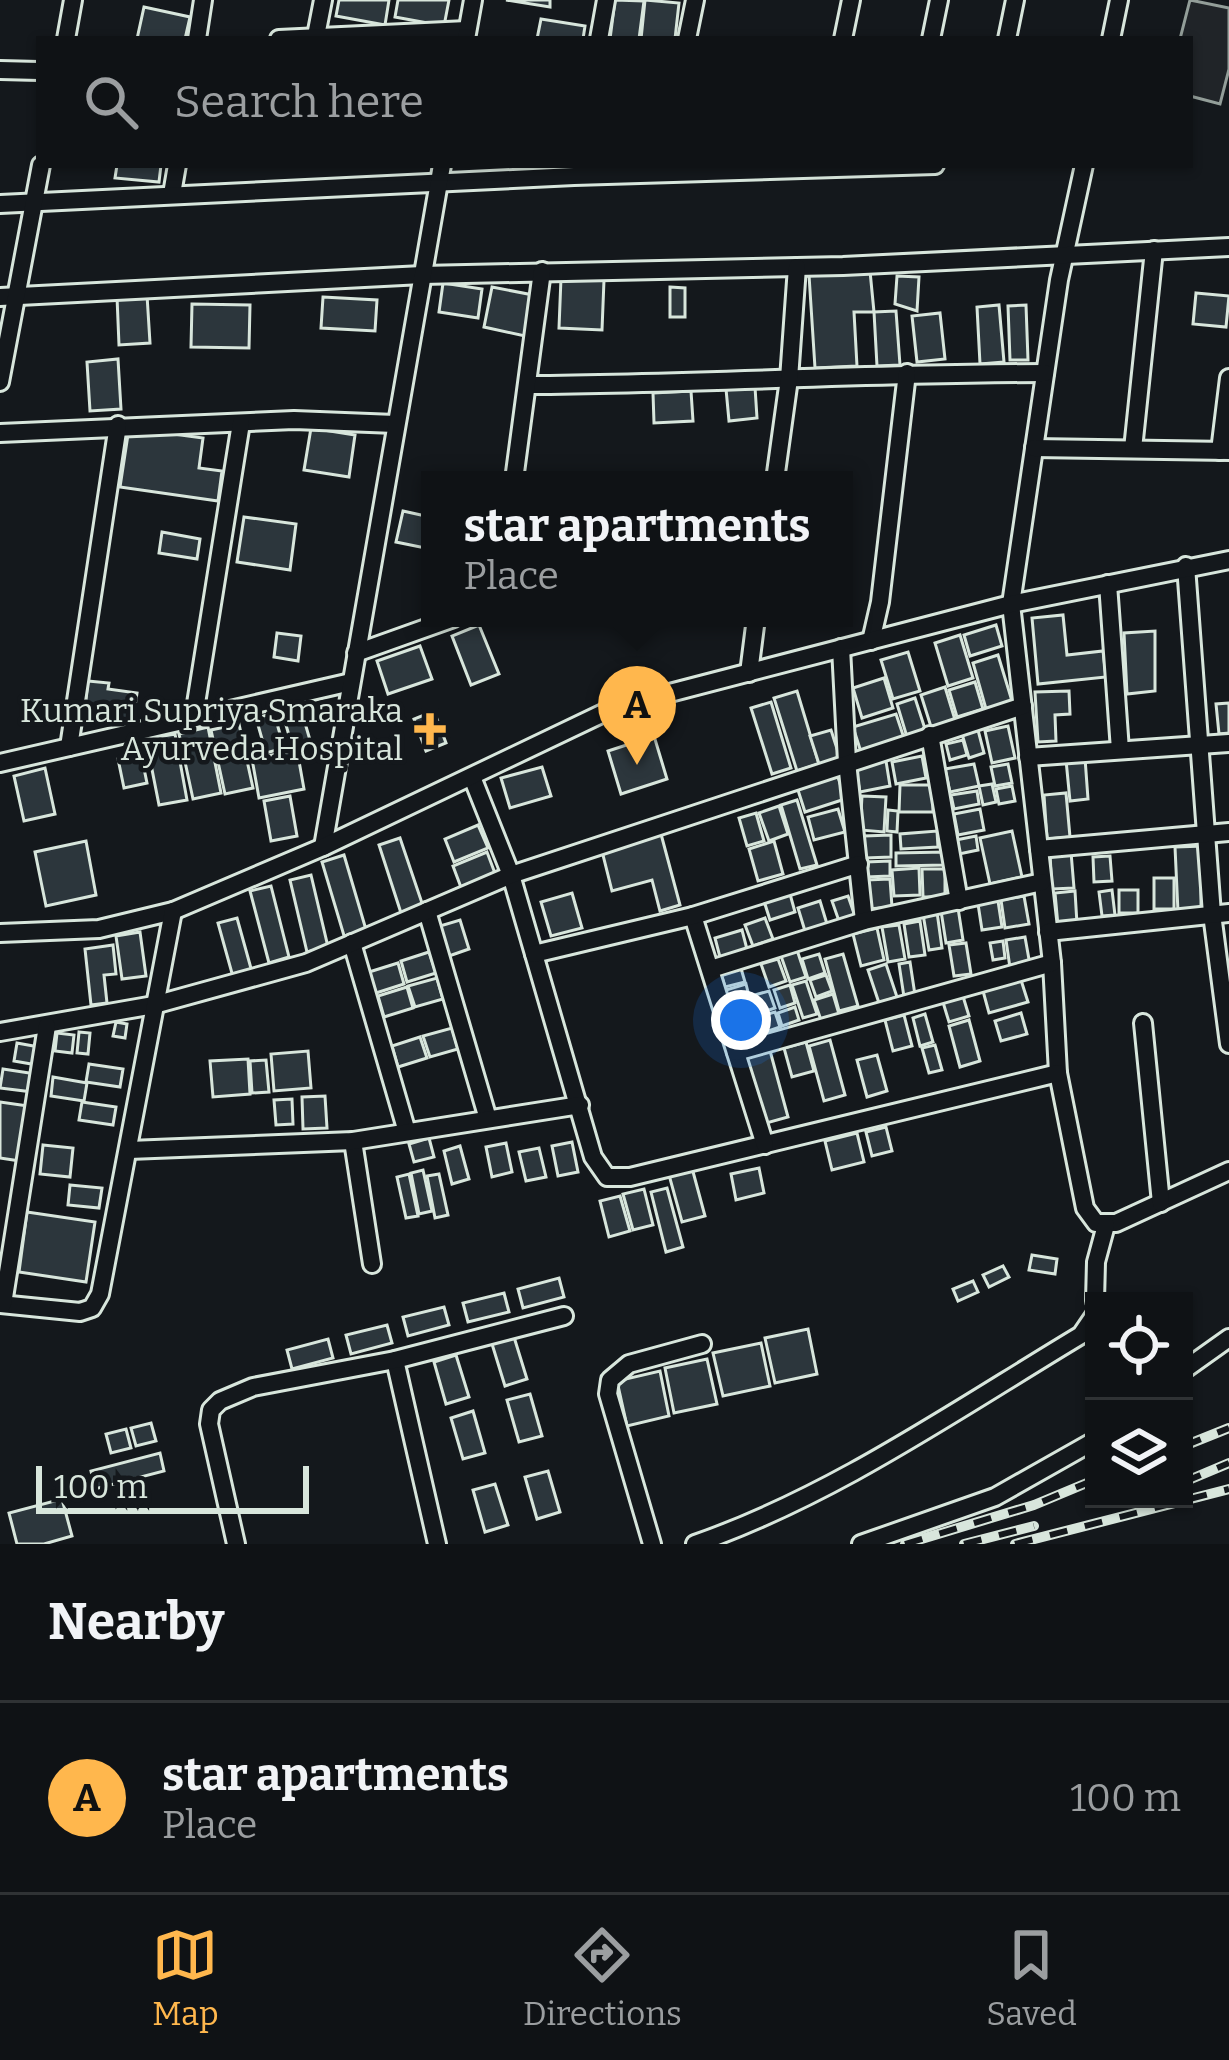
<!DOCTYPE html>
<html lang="en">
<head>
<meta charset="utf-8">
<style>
  :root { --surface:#0f1215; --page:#1d2022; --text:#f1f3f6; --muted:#9b9ea0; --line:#2f3234; --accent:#ffb74d }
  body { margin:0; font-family:Bitter,serif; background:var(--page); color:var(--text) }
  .controls { position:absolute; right:36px; bottom:36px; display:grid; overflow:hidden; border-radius:0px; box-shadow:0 3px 9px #0004 }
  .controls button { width:108px; height:108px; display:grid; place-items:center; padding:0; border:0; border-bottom:3px solid var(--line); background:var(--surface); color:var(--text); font:60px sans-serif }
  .scale { position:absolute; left:36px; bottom:30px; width:273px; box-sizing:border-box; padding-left:12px; border:6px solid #d8e6dc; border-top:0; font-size:33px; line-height:42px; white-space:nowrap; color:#d8e6dc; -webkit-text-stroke:9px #14181c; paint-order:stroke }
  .you { position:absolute; left:741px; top:1020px; width:42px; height:42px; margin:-30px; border:9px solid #fff; border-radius:50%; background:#1a73e8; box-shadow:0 0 0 18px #1a73e833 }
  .badge { display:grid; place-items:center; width:78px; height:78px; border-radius:50%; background:var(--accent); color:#111; font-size:39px; font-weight:700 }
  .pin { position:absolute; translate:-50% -99px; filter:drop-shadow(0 3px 6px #0008) }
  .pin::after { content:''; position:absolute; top:63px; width:42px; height:36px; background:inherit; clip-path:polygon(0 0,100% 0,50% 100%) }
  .popup { position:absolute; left:421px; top:471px; width:432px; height:156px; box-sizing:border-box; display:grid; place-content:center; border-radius:0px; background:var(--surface); filter:drop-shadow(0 3px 9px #0005); font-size:39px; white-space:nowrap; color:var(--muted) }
  .popup b { font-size:45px; color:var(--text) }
  .popup::after { content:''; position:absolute; left:50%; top:100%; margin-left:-24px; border:24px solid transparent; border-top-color:var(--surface) }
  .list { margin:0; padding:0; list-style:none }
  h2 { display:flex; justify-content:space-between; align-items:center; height:156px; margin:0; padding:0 48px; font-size:51px }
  h2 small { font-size:39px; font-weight:400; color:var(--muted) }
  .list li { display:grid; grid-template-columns:78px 1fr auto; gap:36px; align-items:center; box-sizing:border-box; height:192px; padding:0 48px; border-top:3px solid var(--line) }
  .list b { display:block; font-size:45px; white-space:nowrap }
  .list p { margin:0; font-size:39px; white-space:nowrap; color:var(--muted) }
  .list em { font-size:39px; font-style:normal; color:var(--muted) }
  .icon { flex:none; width:66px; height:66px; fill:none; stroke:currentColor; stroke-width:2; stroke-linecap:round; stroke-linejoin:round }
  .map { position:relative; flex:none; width:1229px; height:1544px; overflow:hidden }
  .search { position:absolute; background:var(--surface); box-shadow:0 3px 9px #0004; left:36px; right:36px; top:36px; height:132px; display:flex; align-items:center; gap:30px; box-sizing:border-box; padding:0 42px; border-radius:0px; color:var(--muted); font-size:45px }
  .sheet { height:348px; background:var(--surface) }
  nav { display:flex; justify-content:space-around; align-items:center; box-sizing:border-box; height:168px; border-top:3px solid var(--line); background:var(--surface); font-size:33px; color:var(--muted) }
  nav a { display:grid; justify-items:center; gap:6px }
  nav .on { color:var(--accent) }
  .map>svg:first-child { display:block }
  .green { fill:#202428; stroke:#939e99; stroke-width:3 }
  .building { fill:#2c363c; stroke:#d8e6dc; stroke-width:3 }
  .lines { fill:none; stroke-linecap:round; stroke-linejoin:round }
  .minor-casing { stroke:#d8e6dc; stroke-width:22 }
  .minor { stroke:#14181c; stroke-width:16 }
  .rail-casing { stroke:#d8e6dc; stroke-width:10 }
  .rail { stroke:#14181c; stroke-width:6; stroke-dasharray:18; stroke-linecap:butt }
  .poi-dot { fill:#ffb74d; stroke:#14181c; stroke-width:4.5 }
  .labels { text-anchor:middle; stroke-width:9; stroke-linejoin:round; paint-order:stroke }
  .poi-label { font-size:33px; fill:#d8e6dc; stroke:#14181c; text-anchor:end }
</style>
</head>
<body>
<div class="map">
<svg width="1229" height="1544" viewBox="0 0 1229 1544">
  <rect width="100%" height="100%" fill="#14181c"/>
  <polygon class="green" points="1190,0 1229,8 1229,69 1220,104 1190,96 1190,39 1180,39"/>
  <g class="building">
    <polygon points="339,0 389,0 385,25 336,16"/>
    <polygon points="398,0 449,0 444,26 395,17"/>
    <polygon points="506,0 550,0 550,7"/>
    <polygon points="615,0 644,1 639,39 610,39"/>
    <polygon points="645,0 679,3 675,39 641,39"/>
    <polygon points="144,7 190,17 185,39 137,39"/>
    <polygon points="541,19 585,26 583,39 537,39"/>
    <polygon points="117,165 161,165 159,182 115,178"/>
    <polygon points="870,271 874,312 854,312 857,366 815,368 809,275"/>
    <polygon points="897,276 919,277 917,311 895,304"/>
    <polygon points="561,278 604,280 602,330 559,328"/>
    <polygon points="443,283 482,289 478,318 439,312"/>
    <polygon points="492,287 533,295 525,336 484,327"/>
    <polygon points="670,287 685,288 685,317 670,317"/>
    <polygon points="1196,293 1229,296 1226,327 1193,324"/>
    <polygon points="147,295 150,343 119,345 117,297"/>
    <polygon points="323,297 377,300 375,331 321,328"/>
    <polygon points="192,304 250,305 249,348 191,347"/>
    <polygon points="999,305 1004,362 980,364 977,307"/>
    <polygon points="1026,305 1028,360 1010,360 1008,306"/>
    <polygon points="896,311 900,365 877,366 874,312"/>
    <polygon points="940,313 945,359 917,362 912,316"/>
    <polygon points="118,359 121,409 90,411 87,362"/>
    <polygon points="755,387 757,418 729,421 726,389"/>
    <polygon points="691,391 693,421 654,423 653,393"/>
    <polygon points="129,428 203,438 199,468 222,471 218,501 120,487"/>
    <polygon points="311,428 355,435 349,477 304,470"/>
    <polygon points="403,511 430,517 430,549 396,542"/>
    <polygon points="244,517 296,524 290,570 237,562"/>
    <polygon points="162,532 200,539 197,559 159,553"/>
    <polygon points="1063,615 1067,655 1103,651 1106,677 1038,684 1032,618"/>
    <polygon points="625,618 653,618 629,629"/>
    <polygon points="479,625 499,674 471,685 452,636"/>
    <polygon points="996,625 1002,646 970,656 964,635"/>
    <polygon points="1155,631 1155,691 1127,694 1124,633"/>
    <polygon points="277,633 301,636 298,661 274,657"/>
    <polygon points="960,635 973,678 948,686 935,643"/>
    <polygon points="420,646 432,679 388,694 377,661"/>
    <polygon points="908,652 920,691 893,699 881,660"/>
    <polygon points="998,655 1012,701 986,709 973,663"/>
    <polygon points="884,678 893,708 862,718 853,688"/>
    <polygon points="88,681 109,683 108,689 137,693 133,720 84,714"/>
    <polygon points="975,682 983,709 957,717 949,690"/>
    <polygon points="945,687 956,723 932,730 921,695"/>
    <polygon points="797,691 819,764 797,771 774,698"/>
    <polygon points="1069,691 1070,714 1055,715 1056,741 1038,742 1035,692"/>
    <polygon points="915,698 926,732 907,737 897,704"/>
    <polygon points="771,702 791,768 772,774 751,708"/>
    <polygon points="1229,703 1229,733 1219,734 1216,704"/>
    <polygon points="300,706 310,740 292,746 282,711"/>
    <polygon points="434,711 446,743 426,751 414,719"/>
    <polygon points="274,713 284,748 266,753 256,718"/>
    <polygon points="896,714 904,738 861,752 853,727"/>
    <polygon points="239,724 253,788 225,794 211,730"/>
    <polygon points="1008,726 1015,758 992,763 985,731"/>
    <polygon points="208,727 221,793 193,799 179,734"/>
    <polygon points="831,730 840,758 819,764 810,736"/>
    <polygon points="978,730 984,753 969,758 962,734"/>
    <polygon points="175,734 187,800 159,805 146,739"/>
    <polygon points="654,736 667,779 621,794 608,751"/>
    <polygon points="963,740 967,755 950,760 946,744"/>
    <polygon points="297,750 304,789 259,798 252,759"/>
    <polygon points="141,754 147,783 124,788 118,759"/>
    <polygon points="922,756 926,778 896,784 892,762"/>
    <polygon points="1085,758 1088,799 1070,801 1066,760"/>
    <polygon points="886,761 890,786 860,792 855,766"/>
    <polygon points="974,764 979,786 950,792 945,769"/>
    <polygon points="1008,764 1012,783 995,786 991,767"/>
    <polygon points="542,767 551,796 510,808 501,778"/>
    <polygon points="45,768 55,814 24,821 14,776"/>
    <polygon points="837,774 845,799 805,812 797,787"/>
    <polygon points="992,784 996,802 983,805 979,786"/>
    <polygon points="900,785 933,785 933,812 899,812"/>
    <polygon points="1012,786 1015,801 999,804 996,789"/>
    <polygon points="977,791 979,804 954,809 951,795"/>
    <polygon points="1066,793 1070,837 1047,839 1044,795"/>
    <polygon points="290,796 297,836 271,841 264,801"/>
    <polygon points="862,796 886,797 884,832 860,830"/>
    <polygon points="797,800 817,865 800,869 781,805"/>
    <polygon points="779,806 788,834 769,841 759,813"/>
    <polygon points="838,809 845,832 814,840 808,817"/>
    <polygon points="980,809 984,830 958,835 954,814"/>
    <polygon points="888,810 898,811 897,832 887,831"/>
    <polygon points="756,813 764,841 747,846 739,818"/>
    <polygon points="478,825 488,848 454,862 445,839"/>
    <polygon points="937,831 938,847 901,849 900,834"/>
    <polygon points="1012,831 1022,877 990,884 980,838"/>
    <polygon points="661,834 680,905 660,911 652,880 612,891 602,851"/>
    <polygon points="891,835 891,857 865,858 864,836"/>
    <polygon points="976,836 978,850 959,854 956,840"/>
    <polygon points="400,838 424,909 402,916 379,845"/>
    <polygon points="86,841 96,895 46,906 35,852"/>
    <polygon points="774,841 783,874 758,881 749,849"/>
    <polygon points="1205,846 1207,891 1201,891 1201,911 1178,912 1175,847"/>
    <polygon points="487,852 496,876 462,890 453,866"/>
    <polygon points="945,852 945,865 896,866 896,853"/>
    <polygon points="1071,852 1074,888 1052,889 1050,854"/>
    <polygon points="344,855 367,933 345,939 322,862"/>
    <polygon points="1110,856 1112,881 1094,882 1093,857"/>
    <polygon points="890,861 890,876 866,877 866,862"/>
    <polygon points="919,868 920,895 894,896 892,870"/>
    <polygon points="922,869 945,869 945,897 923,897"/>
    <polygon points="311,875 328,947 307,952 290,880"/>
    <rect x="1154" y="878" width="20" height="31"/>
    <polygon points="890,879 892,907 868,909 866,880"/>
    <polygon points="271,886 289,957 269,963 250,891"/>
    <polygon points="1112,890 1115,915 1102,916 1099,892"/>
    <rect x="1119" y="890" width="19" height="23"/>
    <polygon points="1075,891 1077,924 1058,926 1055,893"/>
    <polygon points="572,893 582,928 551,936 541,902"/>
    <polygon points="790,894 795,912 770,920 764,901"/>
    <polygon points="848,896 856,919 840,924 832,901"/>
    <polygon points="1024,896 1029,924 1005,928 1001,900"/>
    <polygon points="820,901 827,924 805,931 798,908"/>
    <polygon points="998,901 1002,927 982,930 978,904"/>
    <polygon points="958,908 963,940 946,943 941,911"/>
    <polygon points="937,912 942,948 929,950 923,914"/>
    <polygon points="237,918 252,972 233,977 218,923"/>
    <polygon points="765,918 773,939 753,946 745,925"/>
    <polygon points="460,920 469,949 449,956 440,926"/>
    <polygon points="920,921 925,955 909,957 904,924"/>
    <polygon points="899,925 905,959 888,962 882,927"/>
    <polygon points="877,928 884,960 861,966 853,934"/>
    <polygon points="742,930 748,953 721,961 715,938"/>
    <polygon points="140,932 146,976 122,979 116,936"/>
    <polygon points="1025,937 1030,965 1010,968 1006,940"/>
    <polygon points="1003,941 1005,958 993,960 990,943"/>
    <polygon points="966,943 971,974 954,976 949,945"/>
    <polygon points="113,945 116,974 104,975 107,1003 91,1005 85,949"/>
    <polygon points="797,950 806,977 790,982 781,956"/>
    <polygon points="429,952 436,973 407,982 401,961"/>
    <polygon points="819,954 825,973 808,979 802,959"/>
    <polygon points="843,954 858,1006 839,1011 825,959"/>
    <polygon points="778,959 786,981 769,987 761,964"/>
    <polygon points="910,962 915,995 904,997 899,964"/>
    <polygon points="398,963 404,984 376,993 369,972"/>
    <polygon points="886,964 897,997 879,1003 868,970"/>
    <polygon points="740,965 745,982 725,987 720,970"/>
    <polygon points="826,975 832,991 816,997 810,980"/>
    <polygon points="437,978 443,999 415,1007 408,986"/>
    <polygon points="1021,980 1028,1002 989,1013 983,991"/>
    <polygon points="806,981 817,1014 803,1018 792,985"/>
    <polygon points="746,984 752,1008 733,1014 726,990"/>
    <polygon points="790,985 795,1003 780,1008 774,990"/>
    <polygon points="407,987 413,1008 384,1017 378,996"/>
    <polygon points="769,991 775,1008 757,1014 751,996"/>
    <polygon points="962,993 969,1016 949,1022 942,999"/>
    <polygon points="833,994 839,1014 821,1020 814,1000"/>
    <polygon points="795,1007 799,1020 782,1026 778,1013"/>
    <polygon points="775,1012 780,1027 762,1033 757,1017"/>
    <polygon points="1021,1013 1027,1034 1001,1041 995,1021"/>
    <polygon points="925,1014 933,1042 920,1046 913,1018"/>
    <polygon points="904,1015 912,1046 893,1051 885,1020"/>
    <polygon points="969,1020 980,1061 960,1067 949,1026"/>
    <polygon points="116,1022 127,1024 125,1038 113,1036"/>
    <polygon points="452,1028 458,1049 430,1057 423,1036"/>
    <polygon points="79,1032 90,1033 88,1054 77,1053"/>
    <polygon points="57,1033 74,1035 72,1053 55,1051"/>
    <polygon points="420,1037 427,1058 398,1067 392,1046"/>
    <polygon points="830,1040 845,1095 824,1101 809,1046"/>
    <polygon points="806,1042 814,1071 792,1077 784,1048"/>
    <polygon points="17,1043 39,1047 37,1065 14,1061"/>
    <polygon points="935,1045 942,1070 929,1073 922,1048"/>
    <polygon points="769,1047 788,1117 763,1124 743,1054"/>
    <polygon points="308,1051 311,1088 274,1091 271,1054"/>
    <polygon points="877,1055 887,1091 867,1097 857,1060"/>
    <polygon points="248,1059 250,1094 213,1097 210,1061"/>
    <polygon points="266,1060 269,1092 252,1093 250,1061"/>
    <polygon points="89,1064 123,1069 120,1087 86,1082"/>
    <polygon points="3,1069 36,1074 33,1092 0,1088"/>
    <polygon points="53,1077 87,1083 84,1101 51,1096"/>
    <polygon points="325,1096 327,1128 303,1129 302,1097"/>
    <polygon points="292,1099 293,1124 276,1125 274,1100"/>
    <polygon points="0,1102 28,1106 20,1161 0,1158"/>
    <polygon points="82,1102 116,1107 113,1125 79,1120"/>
    <polygon points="886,1127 892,1151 872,1156 866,1132"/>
    <polygon points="857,1133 864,1162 832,1170 825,1141"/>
    <polygon points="429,1138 434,1157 414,1162 409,1144"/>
    <polygon points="572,1142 578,1172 558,1176 552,1146"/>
    <polygon points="506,1143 512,1172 492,1177 486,1147"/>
    <polygon points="43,1145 73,1148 70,1177 40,1174"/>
    <polygon points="460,1146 469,1179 452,1184 444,1151"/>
    <polygon points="539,1148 546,1177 526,1181 519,1152"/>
    <polygon points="692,1168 705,1216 682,1222 669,1175"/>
    <polygon points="759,1168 764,1193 736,1200 731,1174"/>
    <polygon points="423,1170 432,1211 419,1214 411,1173"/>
    <polygon points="409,1174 418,1216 406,1218 397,1177"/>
    <polygon points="439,1174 448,1215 435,1218 427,1176"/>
    <polygon points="70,1185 102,1188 99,1208 68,1205"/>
    <polygon points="667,1188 683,1247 666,1252 651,1192"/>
    <polygon points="644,1189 653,1225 633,1230 623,1194"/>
    <polygon points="620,1196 630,1231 609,1237 600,1201"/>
    <polygon points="27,1212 95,1222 86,1282 19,1272"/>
    <polygon points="1032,1255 1057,1259 1055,1274 1029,1270"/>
    <polygon points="1003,1266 1009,1277 989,1287 983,1275"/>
    <polygon points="559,1278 564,1297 523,1308 518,1289"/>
    <polygon points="973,1281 978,1292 958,1301 953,1289"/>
    <polygon points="504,1293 509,1312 468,1322 463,1303"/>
    <polygon points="444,1307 449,1325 408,1336 403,1317"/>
    <polygon points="387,1325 392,1343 351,1354 346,1335"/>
    <polygon points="808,1329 817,1374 775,1383 765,1338"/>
    <polygon points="514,1337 527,1379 505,1386 492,1344"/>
    <polygon points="328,1339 333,1358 292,1369 287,1350"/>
    <polygon points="761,1343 770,1386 723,1396 713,1353"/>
    <polygon points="456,1355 469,1397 446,1404 434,1362"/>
    <polygon points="707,1359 717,1404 674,1413 665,1368"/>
    <polygon points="660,1371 669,1416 627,1426 617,1381"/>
    <polygon points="530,1394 542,1436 519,1442 507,1400"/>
    <polygon points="473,1411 485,1453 463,1459 451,1418"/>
    <polygon points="151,1423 156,1441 136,1446 131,1428"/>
    <polygon points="126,1429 131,1448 111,1453 106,1434"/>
    <polygon points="160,1453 164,1471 95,1489 91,1471"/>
    <polygon points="548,1471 560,1512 537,1519 525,1477"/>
    <polygon points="495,1484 508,1525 485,1532 473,1490"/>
    <polygon points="62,1499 72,1536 44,1544 17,1544 9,1513"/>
  </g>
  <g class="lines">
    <defs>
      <g id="minor">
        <polyline points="316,36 323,0"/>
        <polyline points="66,39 73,0"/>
        <polyline points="197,39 203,0"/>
        <polyline points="279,39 467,30"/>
        <polyline points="466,39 473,0"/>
        <polyline points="599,39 606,0"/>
        <polyline points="687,39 695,0"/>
        <polyline points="843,39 851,0"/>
        <polyline points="931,39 939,0"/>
        <polyline points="1007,39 1015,0"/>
        <polyline points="1111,39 1119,0"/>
        <polyline points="0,70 39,71"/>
        <polyline points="1084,165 1059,280 1011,604 1052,963 1058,1073 1085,1208 1096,1223 1116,1223 1229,1171"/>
        <polyline points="172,194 177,165"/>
        <polyline points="0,204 574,176 935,165"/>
        <polyline points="0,297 422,275 843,266 1229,247"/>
        <polyline points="0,382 41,165"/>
        <path d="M529,385C702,384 873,373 1045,373"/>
        <polyline points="0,433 294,420 395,424"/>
        <polyline points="1034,448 1229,451"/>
        <polyline points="1133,449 1154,250"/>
        <polyline points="1220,451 1229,378"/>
        <polyline points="514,480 542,271"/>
        <polyline points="775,480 789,379 797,267"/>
        <polyline points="1186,566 1212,914 1229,1044"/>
        <polyline points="1108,584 1120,750"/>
        <polyline points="871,641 880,602 907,373"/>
        <polyline points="841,648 847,762 864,921"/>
        <polyline points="356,653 454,618"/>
        <polyline points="749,673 756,618"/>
        <polyline points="194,716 241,423"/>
        <polyline points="930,735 959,901"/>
        <polyline points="69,747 118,425"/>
        <polyline points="1028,757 1229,743"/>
        <polyline points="0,763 351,682"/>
        <polyline points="472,777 511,875 593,1157 607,1177 630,1177 1058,1073"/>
        <polyline points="323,847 442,165"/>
        <polyline points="1039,849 1229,832"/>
        <polyline points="427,911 488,1119"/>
        <polyline points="693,916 765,1145"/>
        <polyline points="1048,932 1229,913"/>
        <polyline points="0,933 99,929 173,911 323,847 616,707 1011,604 1229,560"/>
        <polyline points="352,943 407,1132"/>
        <polyline points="534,954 693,916 859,864"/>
        <polyline points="711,969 864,921 1042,882"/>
        <polyline points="1143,1023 1161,1203"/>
        <polyline points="0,1032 154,1005 306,963 511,875 1023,706"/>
        <polyline points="736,1052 1052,963"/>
        <polyline points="353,1141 372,1264"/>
        <polyline points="129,1150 353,1141 580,1105"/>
        <polyline points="1095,1301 1096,1262 1106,1225"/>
        <polyline points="0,1304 80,1312 92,1308 100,1294 173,911"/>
        <polyline points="3,1304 47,1026"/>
        <polyline points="395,1360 437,1544"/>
        <polyline points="1184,1370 1229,1338"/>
        <polyline points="236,1544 209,1424 211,1410 220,1401 253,1387 395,1360 564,1316"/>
        <polyline points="652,1544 608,1394 610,1380 629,1364 702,1344"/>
        <path d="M695,1544C833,1496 956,1410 1081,1335L1094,1316"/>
        <polyline points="861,1544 995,1497 1094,1441"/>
      </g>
    </defs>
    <use href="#minor" class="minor-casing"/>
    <use href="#minor" class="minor"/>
    <defs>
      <g id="rail">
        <polyline points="1184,1446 1229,1428"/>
        <polyline points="1184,1482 1229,1463"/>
        <polyline points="905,1544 1034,1505 1094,1480"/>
        <polyline points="964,1544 1034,1526"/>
        <polyline points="1015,1544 1229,1489"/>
      </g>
    </defs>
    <use href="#rail" class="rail-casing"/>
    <use href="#rail" class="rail"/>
  </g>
  <path class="poi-dot" d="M424 711h12v12h12v12h-12v12h-12v-12h-12v-12h12z"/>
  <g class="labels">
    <g class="poi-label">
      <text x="403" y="722">Kumari Supriya Smaraka<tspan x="403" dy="38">Ayurveda Hospital</tspan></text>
    </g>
  </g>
</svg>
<div class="controls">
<button><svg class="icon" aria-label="locate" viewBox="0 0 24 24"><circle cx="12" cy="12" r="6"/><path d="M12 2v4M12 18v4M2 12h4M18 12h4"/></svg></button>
<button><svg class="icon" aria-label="layers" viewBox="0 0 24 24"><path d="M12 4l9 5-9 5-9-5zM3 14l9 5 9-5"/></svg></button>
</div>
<div class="scale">100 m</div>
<div class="you"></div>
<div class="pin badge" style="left:637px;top:765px">A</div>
<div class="popup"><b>star apartments</b>Place</div>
<div class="search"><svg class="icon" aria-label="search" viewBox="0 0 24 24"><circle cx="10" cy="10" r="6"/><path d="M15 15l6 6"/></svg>Search here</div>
</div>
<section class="sheet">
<h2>Nearby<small></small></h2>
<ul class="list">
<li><span class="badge">A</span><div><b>star apartments</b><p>Place</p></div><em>100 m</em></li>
</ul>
</section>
<nav>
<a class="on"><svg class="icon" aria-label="map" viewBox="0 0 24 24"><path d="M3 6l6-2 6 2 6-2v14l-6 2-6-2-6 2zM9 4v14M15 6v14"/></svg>Map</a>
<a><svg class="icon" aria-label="directions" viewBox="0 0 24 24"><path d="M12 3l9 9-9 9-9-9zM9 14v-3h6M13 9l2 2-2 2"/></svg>Directions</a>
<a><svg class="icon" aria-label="saved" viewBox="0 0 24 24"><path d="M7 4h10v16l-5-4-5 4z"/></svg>Saved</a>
</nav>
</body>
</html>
